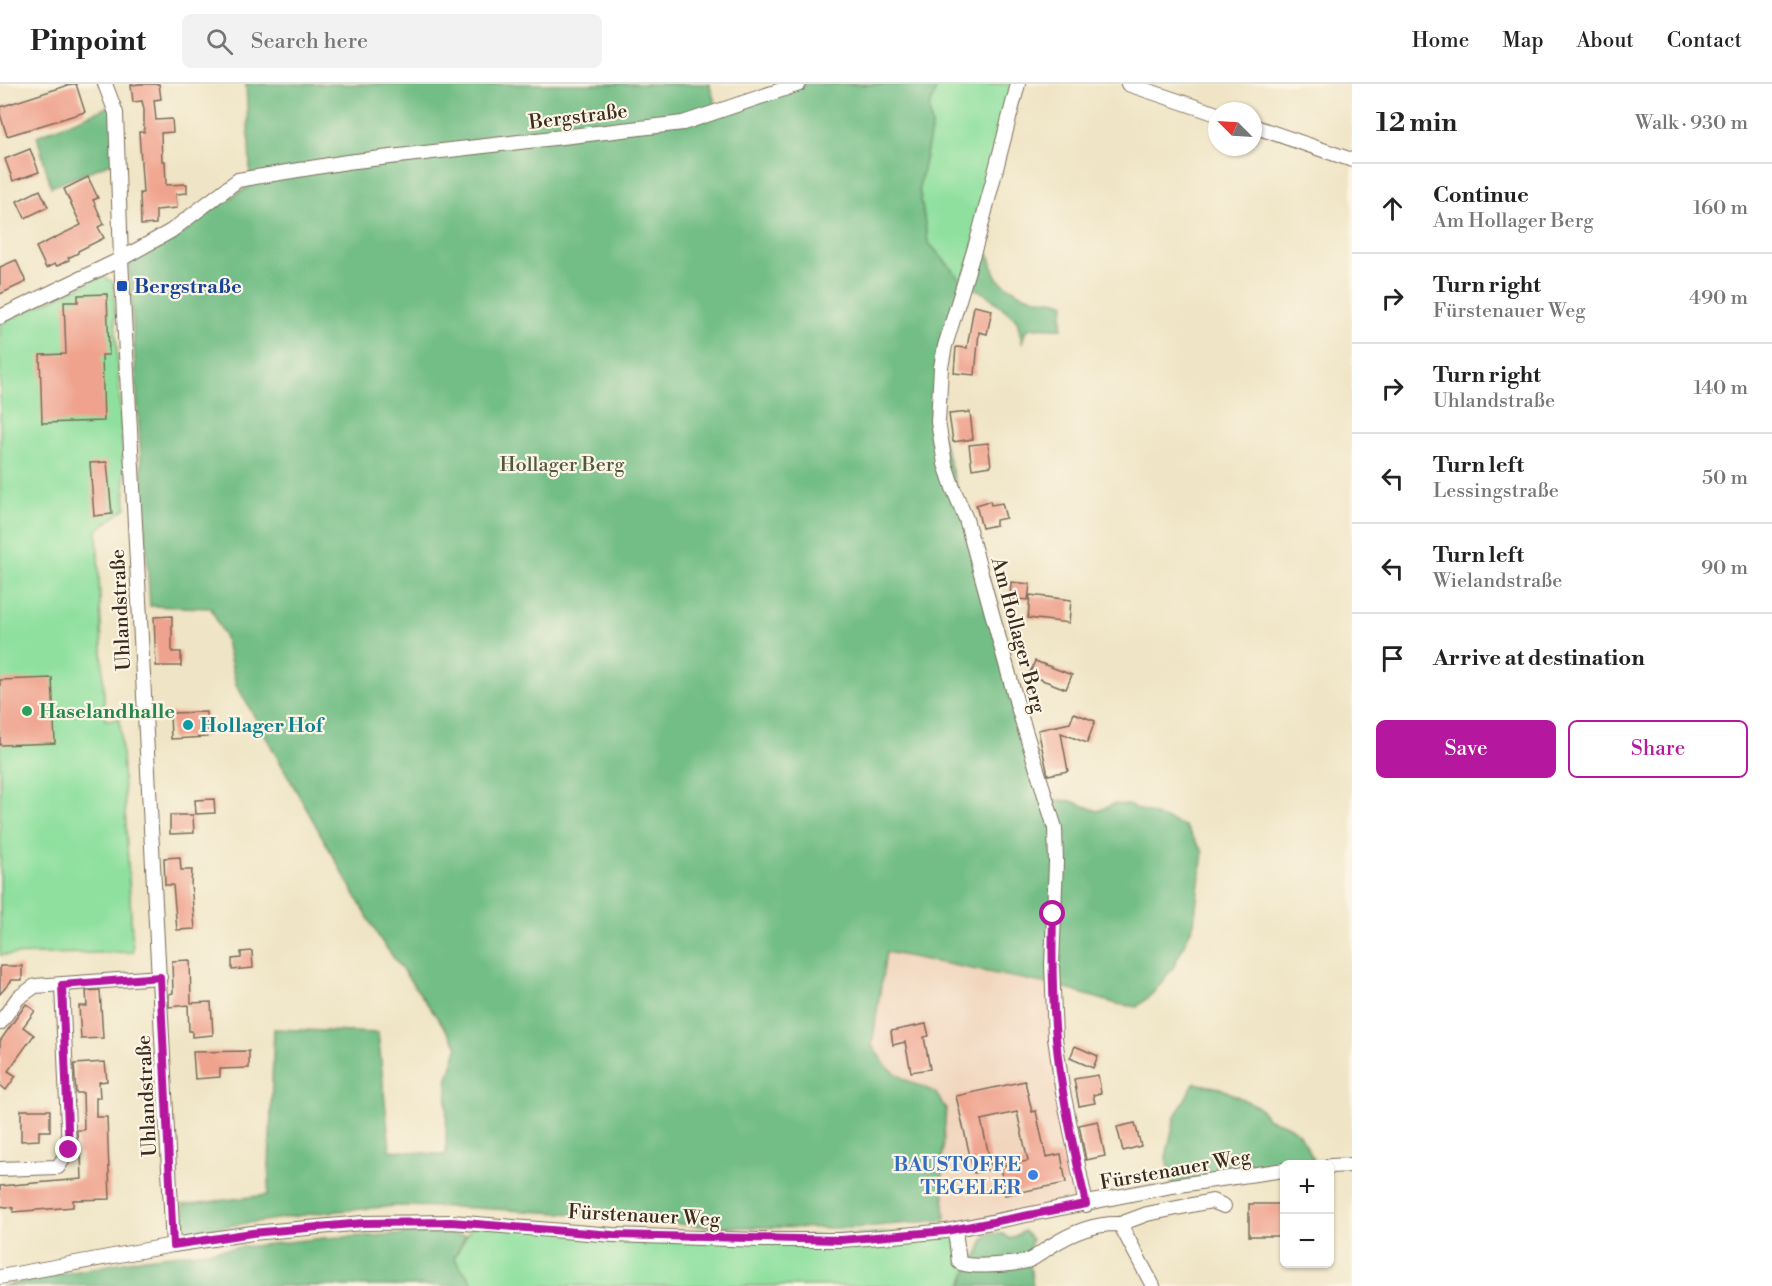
<!DOCTYPE html>
<html lang="en">
<head>
<meta charset="utf-8">
<style>
  :root { --surface:#fff; --page:#f2f2f2; --text:#222; --muted:#767676; --line:#e0e0e0; --accent:#b5179e }
  body { margin:0; font-family:"Libre Bodoni",serif; background:var(--page); color:var(--text) }
  .controls { position:absolute; right:18px; bottom:18px; display:grid; overflow:hidden; border-radius:9px; box-shadow:0 2px 4px #0004 }
  .controls button { width:54px; height:54px; display:grid; place-items:center; padding:0; border:0; border-bottom:2px solid var(--line); background:var(--surface); color:var(--text); font:30px sans-serif }
  .compass { position:absolute; left:1208px; top:18px; width:54px; height:54px; border-radius:50%; background:var(--surface); box-shadow:0 2px 4px #0004; rotate:294deg }
  .stop { position:absolute; width:18px; height:18px; margin:-14px; border:4px solid #b5179e; border-radius:50%; background:#fff }
  .stop.end { background:#b5179e; border-color:#fff; box-shadow:0 2px 6px #0008 }
  .list { margin:0; padding:0; list-style:none }
  h2 { display:flex; justify-content:space-between; align-items:center; height:78px; margin:0; padding:0 24px; font-size:26px }
  h2 small { font-size:20px; font-weight:400; color:var(--muted) }
  .list li { display:grid; grid-template-columns:39px 1fr auto; gap:18px; align-items:center; box-sizing:border-box; height:90px; padding:0 24px; border-top:2px solid var(--line) }
  .list b { display:block; font-size:22px; white-space:nowrap }
  .list p { margin:0; font-size:20px; white-space:nowrap; color:var(--muted) }
  .list em { font-size:20px; font-style:normal; color:var(--muted) }
  .actions { display:flex; gap:12px; padding:18px 24px }
  .actions a { flex:1; padding:14px 0; border:2px solid var(--accent); border-radius:9px; text-align:center; font-size:21px; color:var(--accent) }
  .actions .main { background:var(--accent); color:#fff }
  .icon { flex:none; width:33px; height:33px; fill:none; stroke:currentColor; stroke-width:2; stroke-linecap:round; stroke-linejoin:round }
  .map { position:relative; flex:none; width:1352px; height:1202px; overflow:hidden }
  header { display:flex; align-items:center; gap:36px; box-sizing:border-box; height:84px; padding:0 30px; background:var(--surface); border-bottom:2px solid var(--line) }
  header strong { font-size:28px }
  nav { display:flex; gap:33px; margin-inline-start:auto; font-size:21px }
  .search { width:420px; height:54px; background:var(--page); display:flex; align-items:center; gap:15px; box-sizing:border-box; padding:0 21px; border-radius:9px; color:var(--muted); font-size:22px }
  main { display:flex }
  aside { flex:1; background:var(--surface) }
  .map>svg:first-child { display:block }
  .built { fill:#f1d5bd }
  .green { fill:#8fe09f; stroke:#65855e; stroke-width:1.5 }
  .forest { fill:#73be86; stroke:#577452; stroke-width:1.5 }
  .building { fill:#efa28d }
  .lines { fill:none; stroke-linecap:round; stroke-linejoin:round }
  .minor-casing { stroke:#7a6b58; stroke-width:16 }
  .minor { stroke:#fff; stroke-width:14 }
  .route { stroke:#b5179e; stroke-width:8 }
  .transit-dot { fill:#1a4fb4; stroke:#fcf5e5; stroke-width:2 }
  .leisure-dot { fill:#2e9e5b; stroke:#fcf5e5; stroke-width:2 }
  .culture-dot { fill:#0f9aa8; stroke:#fcf5e5; stroke-width:2 }
  .shop-dot { fill:#3f7fe0; stroke:#fcf5e5; stroke-width:2 }
  .labels { text-anchor:middle; stroke-width:4.5; stroke-linejoin:round; paint-order:stroke }
  .street-label { font-size:20px; fill:#3b2a1e; stroke:#fcf5e5 }
  .transit-label { font-size:20px; font-weight:bold; fill:#164399; stroke:#fcf5e5; text-anchor:start }
  .park-label { font-size:20px; fill:#50583e; stroke:#fcf5e5 }
  .leisure-label { font-size:20px; font-weight:bold; fill:#27864d; stroke:#fcf5e5; text-anchor:start }
  .culture-label { font-size:20px; font-weight:bold; fill:#0d838f; stroke:#fcf5e5; text-anchor:start }
  .shop-label { font-size:20px; font-weight:bold; fill:#366cbe; stroke:#fcf5e5; text-anchor:end }
</style>
</head>
<body>
<header>
<strong>Pinpoint</strong>
<div class="search"><svg class="icon" aria-label="search" viewBox="0 0 24 24"><circle cx="10" cy="10" r="6"/><path d="M15 15l6 6"/></svg>Search here</div>
<nav><a>Home</a><a>Map</a><a>About</a><a>Contact</a></nav>
</header>
<main>
<div class="map">
<svg width="1352" height="1202" viewBox="0 0 1352 1202">
  <rect width="100%" height="100%" fill="#fcf5e5"/>
  <filter id="ink" filterUnits="userSpaceOnUse"><feTurbulence type="fractalNoise" baseFrequency=".0167" numOctaves="2"/><feDisplacementMap in="SourceGraphic" scale="12" xChannelSelector="R" yChannelSelector="G"/><feConvolveMatrix kernelMatrix="1 2 1 2 8 2 1 2 1" color-interpolation-filters="sRGB"/></filter>
  <filter id="wash" filterUnits="userSpaceOnUse"><feTurbulence type="fractalNoise" baseFrequency=".008" numOctaves="4" result="noise"/><feDisplacementMap in="SourceGraphic" scale="24" xChannelSelector="R" yChannelSelector="G"/><feGaussianBlur stdDeviation="1.35" result="paint"/><feColorMatrix in="noise" values="0 0 0 0 0 0 0 0 0 0 0 0 0 0 0 0 0 1.4 0 .05"/><feComposite in="paint" operator="in"/></filter>
  <g filter="url(#wash)">
    <rect width="100%" height="100%" fill="#efe4c5"/>
    <polygon class="built" points="886,868 1053,901 1086,1121 946,1147 942,1077 946,1025 935,1008 906,996 886,982 872,961"/>
    <g class="green">
      <polygon points="938,0 1018,0 964,199 928,158 919,104 932,42 929,24"/>
      <polygon points="102,192 113,198 126,424 97,446 105,636 120,635 133,868 0,871 0,240"/>
      <polygon points="474,1139 721,1155 955,1146 959,1178 969,1181 962,1202 475,1202 454,1174"/>
    </g>
    <g class="forest">
      <path d="M246,0H709L718,27L799,0H938L929,24L932,42L919,104L928,158L963,198L976,158C983,163 988,168 991,176C993,183 993,191 1000,197C1010,205 1025,213 1038,215C1048,216 1056,215 1065,220L1062,230V244C1050,245 1037,241 1026,246L1022,258L1017,236L986,210L964,199L945,262L938,338L1046,715L1071,717L1098,727L1114,720L1127,721L1185,742L1203,768L1194,839L1174,882L1153,909L1137,923L1117,920L1053,901L886,868L872,961L886,982L906,996L935,1008L946,1025L942,1077L945,1136L852,1144L709,1143L576,1130L457,1123L395,1122L318,1129L186,1148L183,1121L268,1111L274,945L378,949L390,1066L446,1071L447,997L458,962L380,855L236,600L225,554L211,524L150,522L129,180L249,102L250,81Z"/>
      <polygon points="113,21 118,76 51,103 37,52"/>
      <path d="M1194,999L1220,1004L1259,1023L1268,1035C1298,1041 1304,1054 1315,1080H1284L1172,1102L1166,1073L1175,1033Z"/>
      <polygon points="1024,1147 1032,1155 1028,1168 1033,1202 962,1202 969,1181 979,1169 984,1155 990,1149 1003,1150 1010,1155"/>
      <polygon points="431,1149 466,1151 454,1174 475,1202 1,1202 145,1174 324,1154"/>
    </g>
    <g id="blocks">
      <g class="building">
        <polygon points="72,0 76,0 85,28 7,52 0,30 0,23"/>
        <polygon points="140,0 159,0 161,15 154,16 156,36 172,35 173,48 161,49 162,77 165,77 166,101 187,100 187,109 176,110 177,124 156,126 156,140 141,141 140,109 143,109 139,48 144,48 144,25 142,17 133,18 131,1"/>
        <polygon points="30,65 39,88 13,97 5,75"/>
        <polygon points="88,93 98,114 93,116 104,140 98,143 104,154 78,167 78,169 68,174 69,176 57,182 55,180 46,184 36,163 81,141 64,105"/>
        <polygon points="40,106 48,123 25,134 17,117"/>
        <polygon points="16,176 26,198 0,210 0,183"/>
        <polygon points="107,210 109,271 102,271 104,337 42,339 40,271 66,270 64,218 78,218 78,211"/>
        <polygon points="974,222 992,226 987,250 979,248 975,291 954,289 956,263 967,264"/>
        <polygon points="970,328 973,355 953,358 949,330"/>
        <polygon points="988,359 991,382 972,385 969,361"/>
        <polygon points="107,378 112,430 94,432 90,379"/>
        <polygon points="990,417 991,421 1002,419 1006,434 996,436 996,441 982,444 976,421"/>
        <polygon points="1011,498 1030,500 1028,516 1010,514"/>
        <polygon points="1030,511 1071,516 1069,539 1028,534"/>
        <polygon points="172,532 172,568 181,568 181,582 156,582 154,533"/>
        <polygon points="1035,577 1072,591 1066,605 1029,591"/>
        <polygon points="52,594 55,659 0,661 0,596"/>
        <polygon points="206,628 207,653 171,655 170,629"/>
        <polygon points="1074,629 1095,637 1087,659 1061,649 1068,687 1048,691 1038,646 1070,639"/>
        <polygon points="214,715 215,729 196,730 195,716"/>
        <polygon points="170,731 193,731 194,749 170,750"/>
        <polygon points="180,773 181,786 192,786 191,800 195,845 177,846 173,801 165,801 164,774"/>
        <polygon points="252,867 253,884 232,886 232,875 241,874 241,868"/>
        <polygon points="190,876 191,919 211,918 213,951 192,953 192,947 189,947 188,921 169,923 169,910 173,909 172,877"/>
        <polygon points="0,882 22,882 22,896 12,896 0,910"/>
        <polygon points="100,906 103,954 81,955 79,922 87,922 86,907"/>
        <polygon points="26,920 35,927 23,943 34,951 8,987 16,992 6,1006 0,1001 0,957"/>
        <polygon points="926,940 929,952 924,953 930,985 911,988 905,958 893,961 891,947"/>
        <polygon points="1075,962 1098,972 1093,984 1070,974"/>
        <polygon points="249,967 249,984 220,985 220,993 195,995 193,968"/>
        <polygon points="105,978 107,997 99,998 100,1014 96,1014 96,1033 107,1033 110,1115 73,1116 73,1123 13,1128 13,1124 0,1122 0,1102 82,1095 81,1070 78,1070 77,1046 84,1046 83,1009 76,1009 74,980"/>
        <polygon points="1098,991 1101,1009 1093,1011 1095,1019 1079,1022 1074,995"/>
        <polygon points="1025,997 1032,1028 1036,1027 1046,1073 1061,1070 1066,1099 1005,1111 1000,1082 1028,1077 1017,1028 981,1036 992,1085 974,1089 956,1012"/>
        <polygon points="21,1026 50,1026 50,1047 39,1047 39,1056 21,1057"/>
        <polygon points="1098,1037 1105,1072 1086,1076 1079,1041"/>
        <polygon points="1135,1039 1141,1062 1123,1067 1117,1043"/>
        <rect x="1249" y="1120" width="35" height="32"/>
      </g>
    </g>
  </g>
  <g filter="url(#ink)">
    <use href="#blocks" fill-opacity="0" stroke="#7a6b58" stroke-width="1.5"/>
    <g class="lines">
      <defs>
        <g id="minor">
          <polyline points="105,0 116,29 121,175 173,1161"/>
          <polyline points="1018,0 979,150 945,262 941,283 938,338 945,380 953,404 966,435 1017,620 1055,744 1056,778 1052,881 1055,954 1062,1003 1086,1121"/>
          <polyline points="1128,0 1217,30"/>
          <polyline points="1253,42 1352,76"/>
          <polyline points="0,233 121,175 171,147 238,96 347,78 683,39 799,0"/>
          <polyline points="0,939 18,914 35,902 160,893"/>
          <polyline points="1330,1082 1352,1081"/>
          <polyline points="0,1085 58,1083 69,1066 62,901"/>
          <polyline points="1120,1140 1147,1130 1212,1117 1224,1122"/>
          <path d="M955,1146L959,1178C968,1185 1015,1180 1027,1177C1035,1175 1044,1166 1051,1162C1071,1149 1096,1139 1120,1140L1153,1202"/>
          <polyline points="0,1193 173,1161 252,1149 363,1139 452,1138 613,1151 759,1156 841,1156 894,1152 946,1147 1172,1102 1284,1086"/>
        </g>
      </defs>
      <use href="#minor" class="minor-casing"/>
      <use href="#minor" class="minor"/>
    </g>
  </g>
  <g class="lines" filter="url(#ink)">
    <path class="route" d="M69,1066L62,901L160,893L173,1161L252,1149L363,1139L452,1138L613,1151L841,1156L946,1147L1086,1120C1074,1065 1061,1010 1056,954C1052,912 1052,871 1053,830"/>
  </g>
  <rect class="transit-dot" x="116" y="196" width="12" height="12" rx="3"/>
  <circle class="leisure-dot" cx="27" cy="627" r="6"/>
  <circle class="culture-dot" cx="188" cy="641" r="6"/>
  <circle class="shop-dot" cx="1033" cy="1091" r="6"/>
  <g class="labels">
    <g class="street-label">
      <text transform="translate(578 32) rotate(-7)" y="7">Bergstraße</text>
      <text transform="translate(120 526) rotate(-93)" y="7">Uhlandstraße</text>
      <text transform="translate(1019 551) rotate(75)" y="7">Am Hollager Berg</text>
      <text transform="translate(146 1012) rotate(-93)" y="7">Uhlandstraße</text>
      <text transform="translate(1175 1085) rotate(-10)" y="7">Fürstenauer Weg</text>
      <text transform="translate(644 1131) rotate(3)" y="7">Fürstenauer Weg</text>
    </g>
    <g class="transit-label">
      <text x="134" y="209">Bergstraße</text>
    </g>
    <g class="park-label">
      <text x="562" y="387">Hollager Berg</text>
    </g>
    <g class="leisure-label">
      <text x="39" y="634">Haselandhalle</text>
    </g>
    <g class="culture-label">
      <text x="200" y="648">Hollager Hof</text>
    </g>
    <g class="shop-label">
      <text x="1021" y="1087">BAUSTOFFE<tspan x="1021" dy="23">TEGELER</tspan></text>
    </g>
  </g>
</svg>
<div class="controls">
<button>+</button>
<button>−</button>
</div>
<svg class="compass" viewBox="-18 -18 36 36"><path d="M0-13l5 13h-10z" fill="#e53935"/><path d="M0 13l5-13h-10z" fill="#767676"/></svg>
<div class="stop" style="left:1053px;top:830px"></div>
<div class="stop end" style="left:69px;top:1066px"></div>
</div>
<aside>
<h2>12 min<small>Walk · 930 m</small></h2>
<ul class="list">
<li><svg class="icon" aria-label="ahead" viewBox="0 0 24 24"><path d="M12 20V5M6 11l6-6 6 6"/></svg><div><b>Continue</b><p>Am Hollager Berg</p></div><em>160 m</em></li>
<li><svg class="icon" aria-label="right" viewBox="0 0 24 24"><path d="M7 20v-9h11M14 6l5 5-5 5"/></svg><div><b>Turn right</b><p>Fürstenauer Weg</p></div><em>490 m</em></li>
<li><svg class="icon" aria-label="right" viewBox="0 0 24 24"><path d="M7 20v-9h11M14 6l5 5-5 5"/></svg><div><b>Turn right</b><p>Uhlandstraße</p></div><em>140 m</em></li>
<li><svg class="icon" aria-label="left" viewBox="0 0 24 24"><path d="M17 20v-9H6M10 6l-5 5 5 5"/></svg><div><b>Turn left</b><p>Lessingstraße</p></div><em>50 m</em></li>
<li><svg class="icon" aria-label="left" viewBox="0 0 24 24"><path d="M17 20v-9H6M10 6l-5 5 5 5"/></svg><div><b>Turn left</b><p>Wielandstraße</p></div><em>90 m</em></li>
<li><svg class="icon" aria-label="arrive" viewBox="0 0 24 24"><path d="M6 21V4h12l-3 4 3 4H6"/></svg><div><b>Arrive at destination</b></div></li>
</ul>
<div class="actions"><a class="main">Save</a><a>Share</a></div>
</aside>
</main>
</body>
</html>
